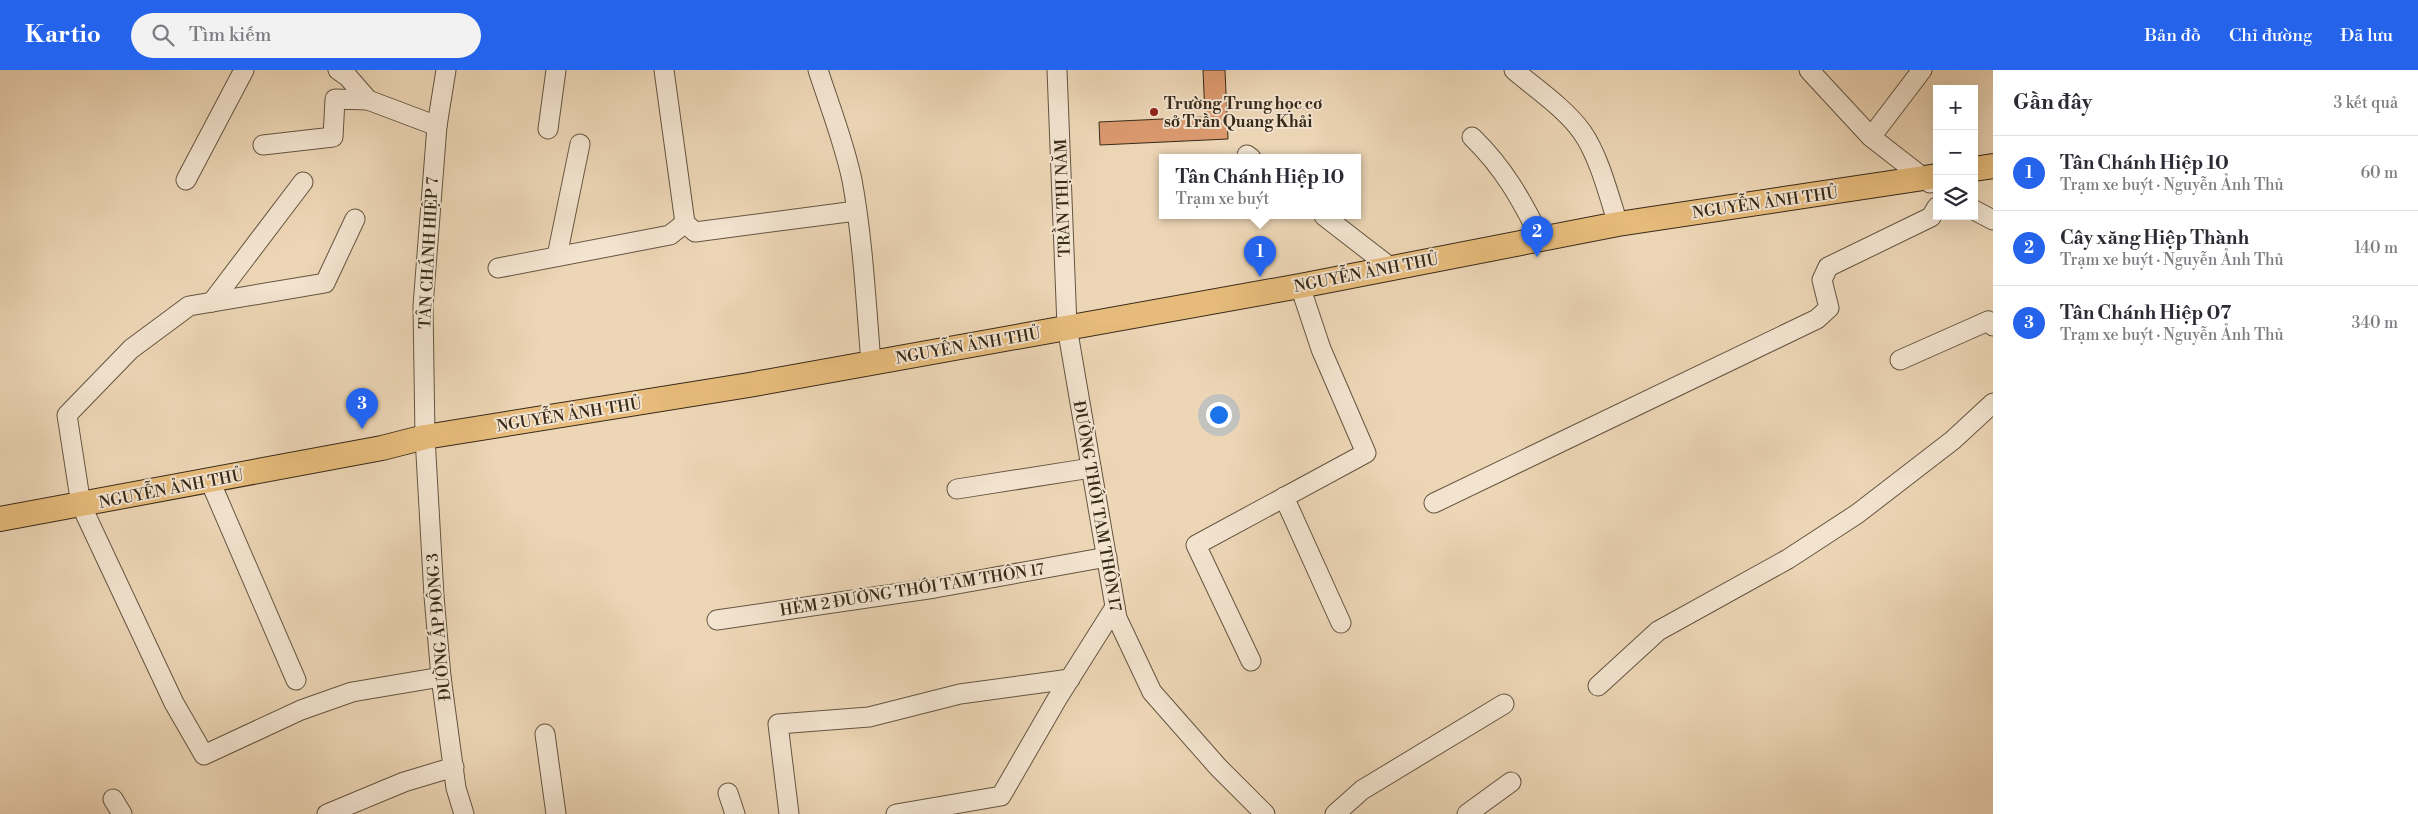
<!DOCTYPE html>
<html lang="vi">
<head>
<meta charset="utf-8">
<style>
  :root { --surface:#fff; --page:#f2f2f3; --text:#2b2b33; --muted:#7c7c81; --line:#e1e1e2; --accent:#2563eb }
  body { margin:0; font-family:"Libre Bodoni",serif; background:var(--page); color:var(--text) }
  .controls { position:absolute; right:15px; top:15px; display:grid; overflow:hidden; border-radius:0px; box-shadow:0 5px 20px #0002 }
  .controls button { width:45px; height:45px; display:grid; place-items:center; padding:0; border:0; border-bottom:1px solid var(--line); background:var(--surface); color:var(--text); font:25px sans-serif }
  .you { position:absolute; left:1218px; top:344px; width:18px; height:18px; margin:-12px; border:4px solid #fff; border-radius:50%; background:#1a73e8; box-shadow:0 0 0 8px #1a73e833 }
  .badge { display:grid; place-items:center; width:32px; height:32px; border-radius:50%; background:var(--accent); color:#fff; font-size:16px; font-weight:700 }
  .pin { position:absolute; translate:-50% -41px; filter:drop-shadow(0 1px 2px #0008) }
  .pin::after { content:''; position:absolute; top:26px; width:18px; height:15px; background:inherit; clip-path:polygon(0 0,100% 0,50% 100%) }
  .popup { position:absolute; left:1159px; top:84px; width:202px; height:65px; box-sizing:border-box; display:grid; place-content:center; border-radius:0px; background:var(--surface); filter:drop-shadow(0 1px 4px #0005); font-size:16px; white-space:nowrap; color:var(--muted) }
  .popup b { font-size:19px; color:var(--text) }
  .popup::after { content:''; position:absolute; left:50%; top:100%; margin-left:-10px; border:10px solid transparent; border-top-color:var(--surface) }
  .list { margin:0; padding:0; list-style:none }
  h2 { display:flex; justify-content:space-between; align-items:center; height:65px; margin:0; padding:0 20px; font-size:21px }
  h2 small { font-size:16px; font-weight:400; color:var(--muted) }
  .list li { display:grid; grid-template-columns:32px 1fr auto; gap:15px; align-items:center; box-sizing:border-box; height:75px; padding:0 20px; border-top:1px solid var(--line) }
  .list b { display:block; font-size:19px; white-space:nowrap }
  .list p { margin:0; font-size:16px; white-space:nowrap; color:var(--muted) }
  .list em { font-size:16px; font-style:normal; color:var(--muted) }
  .icon { flex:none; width:28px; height:28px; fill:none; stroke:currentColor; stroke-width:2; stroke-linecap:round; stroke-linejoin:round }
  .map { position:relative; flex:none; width:1993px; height:744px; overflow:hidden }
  header { display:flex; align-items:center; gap:30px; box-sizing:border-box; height:70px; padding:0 25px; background:var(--accent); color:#fff }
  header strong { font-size:24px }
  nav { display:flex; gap:28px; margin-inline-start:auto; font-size:18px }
  .search { width:350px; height:45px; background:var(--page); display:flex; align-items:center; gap:12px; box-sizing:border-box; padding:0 18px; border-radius:28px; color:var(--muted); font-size:19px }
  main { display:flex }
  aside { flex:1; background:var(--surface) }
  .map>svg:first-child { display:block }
  .building { fill:#db996e; stroke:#372a19 }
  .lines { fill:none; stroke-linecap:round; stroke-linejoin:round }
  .minor-casing { stroke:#645540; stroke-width:21 }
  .major-casing { stroke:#372a19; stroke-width:26 }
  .minor { stroke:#f3e4d0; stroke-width:19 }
  .major { stroke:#e6bb7b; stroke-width:24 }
  .poi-dot { fill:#8f2418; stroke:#f3e4d0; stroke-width:2 }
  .labels { text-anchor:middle; stroke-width:4; stroke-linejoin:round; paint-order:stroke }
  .poi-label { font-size:16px; font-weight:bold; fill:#372a19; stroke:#f3e4d0; text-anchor:start }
  .street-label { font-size:16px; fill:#372a19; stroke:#f3e4d0 }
</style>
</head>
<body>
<header>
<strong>Kartio</strong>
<div class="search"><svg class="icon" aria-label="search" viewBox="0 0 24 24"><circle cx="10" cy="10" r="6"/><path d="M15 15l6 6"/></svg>Tìm kiếm</div>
<nav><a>Bản đồ</a><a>Chỉ đường</a><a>Đã lưu</a></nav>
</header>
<main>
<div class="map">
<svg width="1993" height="744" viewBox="0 0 1993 744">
  <rect width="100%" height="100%" fill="#edd6b6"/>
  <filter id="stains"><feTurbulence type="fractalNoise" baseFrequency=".004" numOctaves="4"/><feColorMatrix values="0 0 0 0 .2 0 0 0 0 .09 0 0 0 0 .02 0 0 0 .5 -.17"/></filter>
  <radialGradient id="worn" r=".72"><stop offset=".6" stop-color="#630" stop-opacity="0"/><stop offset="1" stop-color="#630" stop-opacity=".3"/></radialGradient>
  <polygon class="building" points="1203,0 1225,0 1228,69 1100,75 1099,52 1205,47"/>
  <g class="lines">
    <defs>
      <g id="minor">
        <polyline points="338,0 348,7 368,30 437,56"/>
        <polyline points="446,0 437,56 423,236 425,367 434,526 441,607 456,718 464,744"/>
        <polyline points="664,0 685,153 695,162 856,141"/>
        <path d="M818,0C830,37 844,72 852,110C863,170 866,232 871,293"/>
        <polyline points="1057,0 1067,257 1117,548 1152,622 1218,697 1265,744"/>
        <path d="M1514,0C1535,18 1566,39 1582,62C1599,86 1609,126 1618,154"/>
        <polyline points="1809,0 1871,67 1930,113"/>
        <polyline points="548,59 556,0"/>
        <path d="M1472,67C1504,98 1521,129 1541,169"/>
        <polyline points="1871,67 1922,0"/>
        <polyline points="263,75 333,67 335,29 368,30"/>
        <polyline points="1247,85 1251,88"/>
        <polyline points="186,110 244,0"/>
        <polyline points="1974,140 1993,150"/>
        <polyline points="1324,146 1390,197"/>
        <polyline points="355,149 325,213 189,236 131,279 67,345 81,435 174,633 204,685 301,640 352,622 441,607"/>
        <polyline points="557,186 580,74"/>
        <polyline points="498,198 670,165 685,153"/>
        <polyline points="212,232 303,112"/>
        <polyline points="1900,290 1988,251 1993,256"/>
        <polyline points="210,411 296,610"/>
        <polyline points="957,419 1091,398"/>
        <polyline points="1284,427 1341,553"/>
        <polyline points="1434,433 1817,249 1829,238 1822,210 1828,197 1931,147 1937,137"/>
        <polyline points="717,550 935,518 1107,487"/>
        <polyline points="1251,591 1196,475 1366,383 1321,279 1300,216"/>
        <polyline points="1598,616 1658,561 1788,489 1857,444 1953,370 1993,333"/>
        <polyline points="545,664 556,744"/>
        <polyline points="728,723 735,744"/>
        <polyline points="113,729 122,744"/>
        <polyline points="327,744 404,712 454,697"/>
        <polyline points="789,744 778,654 869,647 960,624 1070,609"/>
        <polyline points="896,744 1001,726 1057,629 1115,537"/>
        <polyline points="1335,744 1362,720 1504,634"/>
        <polyline points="1467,744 1511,712"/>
      </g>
      <g id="major">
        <polyline points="1974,99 1993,96"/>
        <polyline points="0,449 382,378 425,367 749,315 1300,216 1618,154 1937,106"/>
      </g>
    </defs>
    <use href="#minor" class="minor-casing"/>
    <use href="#major" class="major-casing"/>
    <use href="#minor" class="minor"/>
    <use href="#major" class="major"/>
  </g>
  <circle class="poi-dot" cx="1154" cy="42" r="5"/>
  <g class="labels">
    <g class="poi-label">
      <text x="1164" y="39">Trường Trung học cơ<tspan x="1164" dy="18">sở Trần Quang Khải</tspan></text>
    </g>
    <g class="street-label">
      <text transform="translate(1062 128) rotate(-92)" y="6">TRẦN THỊ NĂM</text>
      <text transform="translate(1765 132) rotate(-8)" y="6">NGUYỄN ẢNH THỦ</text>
      <text transform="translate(428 183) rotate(-87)" y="6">TÂN CHÁNH HIỆP 7</text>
      <text transform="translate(1366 202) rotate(-11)" y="6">NGUYỄN ẢNH THỦ</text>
      <text transform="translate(968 275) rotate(-10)" y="6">NGUYỄN ẢNH THỦ</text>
      <text transform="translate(569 344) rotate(-9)" y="6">NGUYỄN ẢNH THỦ</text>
      <text transform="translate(171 418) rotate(-11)" y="6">NGUYỄN ẢNH THỦ</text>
      <text transform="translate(1098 436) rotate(80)" y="6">ĐƯỜNG THỚI TAM THÔN 17</text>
      <text transform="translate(912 519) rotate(-9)" y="6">HẺM 2 ĐƯỜNG THỚI TAM THÔN 17</text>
      <text transform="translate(438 557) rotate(-95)" y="6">ĐƯỜNG ẤP ĐÔNG 3</text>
    </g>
  </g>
  <rect width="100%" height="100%" filter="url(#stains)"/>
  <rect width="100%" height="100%" fill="url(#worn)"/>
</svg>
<div class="controls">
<button>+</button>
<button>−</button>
<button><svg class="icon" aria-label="layers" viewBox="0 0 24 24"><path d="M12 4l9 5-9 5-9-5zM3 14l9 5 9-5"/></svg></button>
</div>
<div class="you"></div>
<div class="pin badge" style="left:1260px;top:207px">1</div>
<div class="popup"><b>Tân Chánh Hiệp 10</b>Trạm xe buýt</div>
<div class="pin badge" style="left:1537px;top:187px">2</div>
<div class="pin badge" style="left:362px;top:359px">3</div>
</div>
<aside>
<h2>Gần đây<small>3 kết quả</small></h2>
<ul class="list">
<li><span class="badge">1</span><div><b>Tân Chánh Hiệp 10</b><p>Trạm xe buýt · Nguyễn Ảnh Thủ</p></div><em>60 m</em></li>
<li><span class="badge">2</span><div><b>Cây xăng Hiệp Thành</b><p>Trạm xe buýt · Nguyễn Ảnh Thủ</p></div><em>140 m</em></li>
<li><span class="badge">3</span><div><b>Tân Chánh Hiệp 07</b><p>Trạm xe buýt · Nguyễn Ảnh Thủ</p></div><em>340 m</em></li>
</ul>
</aside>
</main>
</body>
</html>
